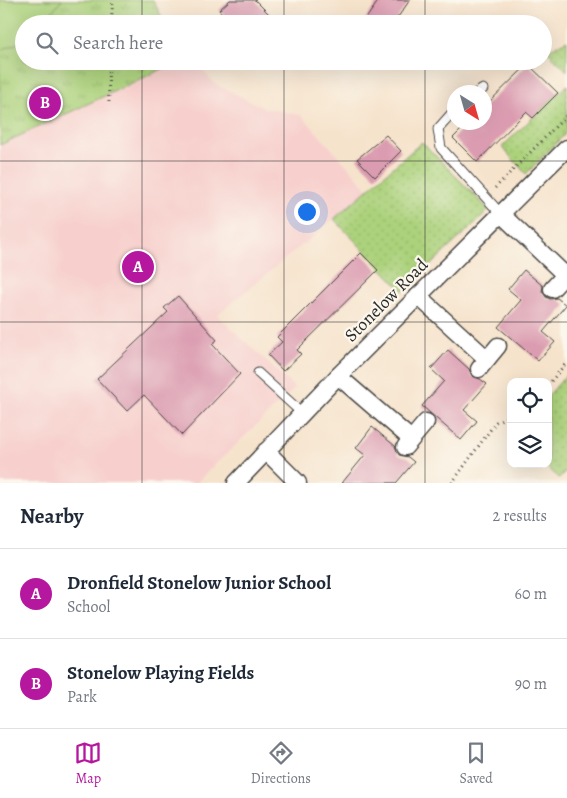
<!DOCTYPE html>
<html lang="en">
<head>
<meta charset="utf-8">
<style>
  :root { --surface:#fff; --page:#f6f6f7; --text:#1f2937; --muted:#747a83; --line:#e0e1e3; --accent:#b5179e }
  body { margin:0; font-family:Alegreya,serif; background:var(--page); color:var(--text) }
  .controls { position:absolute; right:15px; bottom:15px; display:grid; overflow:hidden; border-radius:10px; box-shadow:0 5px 20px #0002 }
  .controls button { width:45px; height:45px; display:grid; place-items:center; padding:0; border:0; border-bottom:1px solid var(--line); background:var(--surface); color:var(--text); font:25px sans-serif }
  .compass { position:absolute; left:447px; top:85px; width:45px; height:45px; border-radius:50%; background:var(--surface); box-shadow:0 5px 20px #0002; rotate:143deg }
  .you { position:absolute; left:306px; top:211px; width:18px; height:18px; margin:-12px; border:4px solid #fff; border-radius:50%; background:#1a73e8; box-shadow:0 0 0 8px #1a73e833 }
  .badge { display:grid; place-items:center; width:32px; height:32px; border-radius:50%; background:var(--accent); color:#fff; font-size:16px; font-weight:700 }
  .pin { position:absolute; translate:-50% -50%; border:2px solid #fff; box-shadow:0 1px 5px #0006 }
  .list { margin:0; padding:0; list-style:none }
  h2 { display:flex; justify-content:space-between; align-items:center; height:65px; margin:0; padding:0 20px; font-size:21px }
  h2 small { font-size:16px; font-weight:400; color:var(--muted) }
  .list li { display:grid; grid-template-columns:32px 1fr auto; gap:15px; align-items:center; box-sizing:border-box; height:90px; padding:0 20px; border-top:1px solid var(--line) }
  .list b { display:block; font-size:19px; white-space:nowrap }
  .list p { margin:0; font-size:16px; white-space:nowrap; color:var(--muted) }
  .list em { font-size:16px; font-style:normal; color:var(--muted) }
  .icon { flex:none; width:28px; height:28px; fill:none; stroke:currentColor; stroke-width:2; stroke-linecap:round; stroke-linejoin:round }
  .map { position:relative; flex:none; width:567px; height:483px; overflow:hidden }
  .search { position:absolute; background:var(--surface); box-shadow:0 5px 20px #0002; left:15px; right:15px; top:15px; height:55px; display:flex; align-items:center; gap:12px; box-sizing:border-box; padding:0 18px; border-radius:28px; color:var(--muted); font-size:19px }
  .sheet { height:245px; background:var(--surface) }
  nav { display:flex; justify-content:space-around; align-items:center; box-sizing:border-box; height:70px; border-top:1px solid var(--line); background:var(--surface); font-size:14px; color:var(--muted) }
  nav a { display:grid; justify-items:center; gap:2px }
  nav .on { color:var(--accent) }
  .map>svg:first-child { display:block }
  .built { fill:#f7d0cd }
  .grass { fill:url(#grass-dots); stroke:#6c7e54 }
  .park { fill:url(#park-tufts); stroke:#6c7e54 }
  .pitch { fill:#acd27c; stroke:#6c7e54 }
  .building { fill:#db9cb1 }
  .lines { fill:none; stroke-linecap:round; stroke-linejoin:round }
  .service-casing { stroke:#494743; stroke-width:11 }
  .minor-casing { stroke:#494743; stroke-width:19 }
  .path { stroke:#494743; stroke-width:3; stroke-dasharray:1 4; stroke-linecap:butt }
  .service { stroke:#fff; stroke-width:9 }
  .minor { stroke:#fff; stroke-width:16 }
  .grid { fill:none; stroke:#2b2b2b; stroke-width:1; stroke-opacity:0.55 }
  .labels { text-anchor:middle; stroke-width:4.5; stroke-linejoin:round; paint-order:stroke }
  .street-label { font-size:18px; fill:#2b2b2b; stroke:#fbf7ec }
</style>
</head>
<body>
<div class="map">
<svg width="567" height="483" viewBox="0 0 567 483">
  <defs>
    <pattern id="grass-dots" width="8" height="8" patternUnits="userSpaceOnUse" patternTransform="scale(1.25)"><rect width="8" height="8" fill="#acd27c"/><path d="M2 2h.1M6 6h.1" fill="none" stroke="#94b46b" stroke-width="1.8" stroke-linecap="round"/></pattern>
    <pattern id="park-tufts" width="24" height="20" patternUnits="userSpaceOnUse" patternTransform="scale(1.25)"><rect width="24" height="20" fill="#acd27c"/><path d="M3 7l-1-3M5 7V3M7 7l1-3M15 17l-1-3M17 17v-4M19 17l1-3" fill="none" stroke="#94b46b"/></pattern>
  </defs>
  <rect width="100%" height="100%" fill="#fbf7ec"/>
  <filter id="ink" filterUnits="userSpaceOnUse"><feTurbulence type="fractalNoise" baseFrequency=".02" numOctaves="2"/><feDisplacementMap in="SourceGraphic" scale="10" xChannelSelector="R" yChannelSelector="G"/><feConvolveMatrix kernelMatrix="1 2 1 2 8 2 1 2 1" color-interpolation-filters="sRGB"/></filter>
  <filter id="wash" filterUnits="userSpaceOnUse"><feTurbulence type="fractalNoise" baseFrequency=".0096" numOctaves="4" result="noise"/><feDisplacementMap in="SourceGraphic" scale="20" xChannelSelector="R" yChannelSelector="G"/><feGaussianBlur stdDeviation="1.12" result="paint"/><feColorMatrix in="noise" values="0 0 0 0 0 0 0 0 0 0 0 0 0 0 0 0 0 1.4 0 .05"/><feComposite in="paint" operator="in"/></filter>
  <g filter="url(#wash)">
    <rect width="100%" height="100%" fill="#f6e3cc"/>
    <polygon class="built" points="179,61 194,61 214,83 264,108 301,115 369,190 217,315 295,388 196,483 0,483 0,145"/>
    <g class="grass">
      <polygon points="567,40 567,71 547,51"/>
      <polygon points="567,85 567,132 526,174 502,147"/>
      <polygon points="422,142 489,210 403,291 334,219"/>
      <polygon points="567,374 567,470 559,478 544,464 548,464 548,396"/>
    </g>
    <polygon class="park" points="0,0 153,0 165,24 24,24 24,61 179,61 0,145"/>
    <polygon class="pitch" points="0,0 62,0 42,24 24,24 24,41 0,50"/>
    <g id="blocks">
      <g class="building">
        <polygon points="230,0 255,0 279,24 232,24 219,10"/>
        <polygon points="379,0 410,0 393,24 362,24"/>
        <polygon points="528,64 558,93 533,118 526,112 477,162 453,138 469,122 484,122 484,107"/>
        <polygon points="386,135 401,151 375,177 357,159"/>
        <polygon points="361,253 378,270 297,350 301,354 283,371 268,355 282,342 277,337"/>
        <polygon points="524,270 543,286 542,291 546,297 550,299 557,298 566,305 543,332 555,342 538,361 498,327 521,300 508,289"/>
        <polygon points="178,296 217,340 212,344 240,374 182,435 144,395 127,411 97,379 168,312 164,308"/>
        <polygon points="448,350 469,369 472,376 480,379 487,384 464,410 477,421 461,440 422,406 444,381 431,369"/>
        <polygon points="372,427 395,446 399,455 408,457 414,462 396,483 342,483 365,455 356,448"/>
      </g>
    </g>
  </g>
  <g filter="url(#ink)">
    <use href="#blocks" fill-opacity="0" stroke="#494743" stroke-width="1"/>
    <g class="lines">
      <defs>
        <g id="service">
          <polyline points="478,92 483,89"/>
          <polyline points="454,111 438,129 441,148 500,213"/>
          <polyline points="258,373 302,413"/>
        </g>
        <g id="minor">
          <polyline points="500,213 565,275"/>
          <polyline points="552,289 567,273"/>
          <polyline points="418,296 487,359"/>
          <polyline points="479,369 498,346"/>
          <polyline points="338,376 411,439"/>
          <polyline points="405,447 426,422"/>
          <polyline points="266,451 298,483"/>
          <polyline points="236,483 338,376 567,148"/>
        </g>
      </defs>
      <use href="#service" class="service-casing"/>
      <use href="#minor" class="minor-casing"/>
      <g class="path">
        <polyline points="111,24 113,0"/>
        <polyline points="108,61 109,104"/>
        <polyline points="495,188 567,115"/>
        <polyline points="548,385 567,362"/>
        <polyline points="452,483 496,422 511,415"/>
      </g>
      <use href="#service" class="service"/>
      <use href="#minor" class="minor"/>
    </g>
  </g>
  <path class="grid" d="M142,0V24M284,0V24M425,0V24M142,61V483M284,61V483M425,61V483M0,161H567M0,322H567"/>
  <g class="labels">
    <g class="street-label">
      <text transform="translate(386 300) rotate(-45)" y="6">Stonelow Road</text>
    </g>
  </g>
</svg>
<div class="controls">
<button><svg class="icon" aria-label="locate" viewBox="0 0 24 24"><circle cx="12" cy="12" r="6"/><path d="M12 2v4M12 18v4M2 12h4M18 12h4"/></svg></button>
<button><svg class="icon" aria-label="layers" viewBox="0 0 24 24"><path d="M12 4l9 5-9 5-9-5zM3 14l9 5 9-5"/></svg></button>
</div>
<svg class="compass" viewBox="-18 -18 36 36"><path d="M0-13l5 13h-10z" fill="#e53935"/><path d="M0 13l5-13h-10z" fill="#747a83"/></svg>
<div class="you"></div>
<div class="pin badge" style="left:138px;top:267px">A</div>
<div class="pin badge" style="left:45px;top:103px">B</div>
<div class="search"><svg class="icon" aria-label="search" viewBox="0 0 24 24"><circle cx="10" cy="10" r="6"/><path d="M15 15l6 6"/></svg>Search here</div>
</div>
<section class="sheet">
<h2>Nearby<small>2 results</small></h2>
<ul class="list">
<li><span class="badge">A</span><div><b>Dronfield Stonelow Junior School</b><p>School</p></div><em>60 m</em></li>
<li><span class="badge">B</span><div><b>Stonelow Playing Fields</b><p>Park</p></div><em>90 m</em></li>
</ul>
</section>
<nav>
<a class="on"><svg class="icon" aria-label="map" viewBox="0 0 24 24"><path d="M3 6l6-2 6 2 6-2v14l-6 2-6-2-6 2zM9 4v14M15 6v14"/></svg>Map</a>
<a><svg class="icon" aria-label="directions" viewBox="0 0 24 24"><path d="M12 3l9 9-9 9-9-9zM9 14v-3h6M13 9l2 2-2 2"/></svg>Directions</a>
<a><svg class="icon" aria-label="saved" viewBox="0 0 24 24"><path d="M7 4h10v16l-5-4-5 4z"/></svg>Saved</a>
</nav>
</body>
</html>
